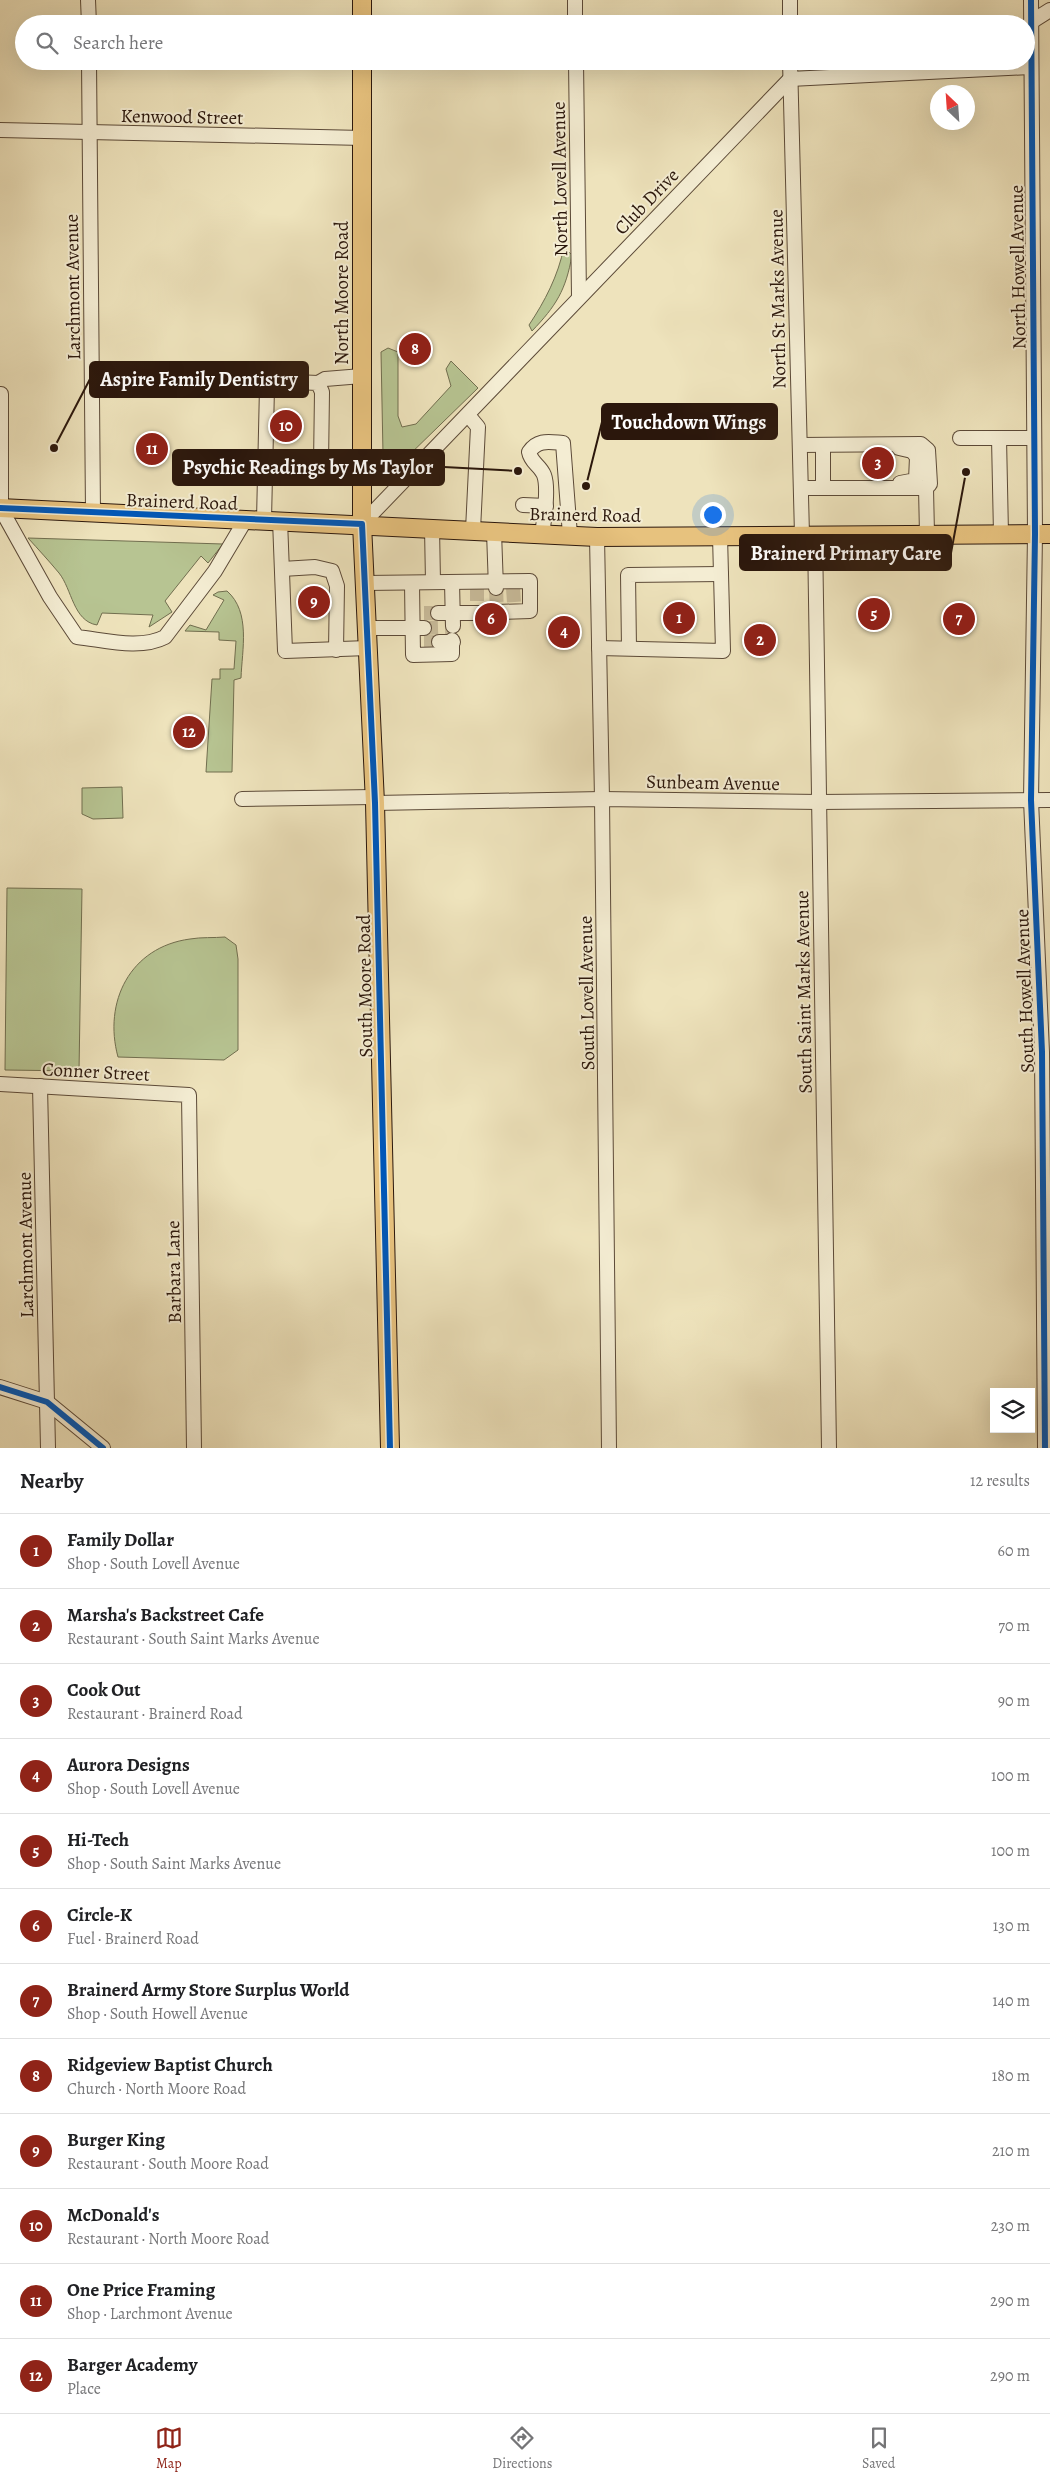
<!DOCTYPE html>
<html lang="en">
<head>
<meta charset="utf-8">
<style>
  :root { --surface:#fff; --page:#f2f2f2; --text:#202124; --muted:#757577; --line:#e0e0e0; --accent:#8f2418 }
  body { margin:0; font-family:Alegreya,serif; background:var(--page); color:var(--text) }
  .controls { position:absolute; right:15px; bottom:15px; display:grid; overflow:hidden; border-radius:0px; box-shadow:0 5px 20px #0002 }
  .controls button { width:45px; height:45px; display:grid; place-items:center; padding:0; border:0; border-bottom:1px solid var(--line); background:var(--surface); color:var(--text); font:25px sans-serif }
  .compass { position:absolute; left:930px; top:85px; width:45px; height:45px; border-radius:50%; background:var(--surface); box-shadow:0 5px 20px #0002; rotate:335deg }
  .you { position:absolute; left:712px; top:514px; width:18px; height:18px; margin:-12px; border:4px solid #fff; border-radius:50%; background:#1a73e8; box-shadow:0 0 0 8px #1a73e833 }
  .badge { display:grid; place-items:center; width:32px; height:32px; border-radius:50%; background:var(--accent); color:#fff; font-size:16px; font-weight:700 }
  .pin { position:absolute; translate:-50% -50%; border:2px solid #fff; box-shadow:0 1px 5px #0006 }
  .list { margin:0; padding:0; list-style:none }
  h2 { display:flex; justify-content:space-between; align-items:center; height:65px; margin:0; padding:0 20px; font-size:21px }
  h2 small { font-size:16px; font-weight:400; color:var(--muted) }
  .list li { display:grid; grid-template-columns:32px 1fr auto; gap:15px; align-items:center; box-sizing:border-box; height:75px; padding:0 20px; border-top:1px solid var(--line) }
  .list b { display:block; font-size:19px; white-space:nowrap }
  .list p { margin:0; font-size:16px; white-space:nowrap; color:var(--muted) }
  .list em { font-size:16px; font-style:normal; color:var(--muted) }
  .icon { flex:none; width:28px; height:28px; fill:none; stroke:currentColor; stroke-width:2; stroke-linecap:round; stroke-linejoin:round }
  .map { position:relative; flex:none; width:1050px; height:1448px; overflow:hidden }
  .search { position:absolute; background:var(--surface); box-shadow:0 5px 20px #0002; left:15px; right:15px; top:15px; height:55px; display:flex; align-items:center; gap:12px; box-sizing:border-box; padding:0 18px; border-radius:28px; color:var(--muted); font-size:19px }
  .sheet { height:965px; background:var(--surface) }
  nav { display:flex; justify-content:space-around; align-items:center; box-sizing:border-box; height:70px; border-top:1px solid var(--line); background:var(--surface); font-size:14px; color:var(--muted) }
  nav a { display:grid; justify-items:center; gap:2px }
  nav .on { color:var(--accent) }
  .map>svg:first-child { display:block }
  .green { fill:#b7c492; stroke:#716e4f }
  .lines { fill:none; stroke-linecap:round; stroke-linejoin:round }
  .minor-tunnel { stroke:#c7ba99; stroke-width:14; stroke-dasharray:14 7; stroke-linecap:butt }
  .minor-casing { stroke:#5c4a38; stroke-width:16 }
  .major-casing { stroke:#2b170c; stroke-width:20 }
  .minor { stroke:#f4edd3; stroke-width:14 }
  .major { stroke:#e7c27e; stroke-width:18 }
  .cycleway-casing { stroke:#f4edd3; stroke-width:9 }
  .cycleway { stroke:#0057b8; stroke-width:6 }
  .labels { text-anchor:middle; stroke-width:4; stroke-linejoin:round; paint-order:stroke }
  .street-label { font-size:19px; fill:#2b170c; stroke:#f4edd3 }
  .leader { fill:none; stroke:#2b170c; stroke-width:2 }
  .callout-dot { fill:#2b170c; stroke:#f4edd3; stroke-width:2 }
  .callout { fill:#2b170c; stroke:#2b170c; stroke-width:2 }
  .callout-label { font-size:20px; text-anchor:middle; font-weight:bold; fill:#fff }
</style>
</head>
<body>
<div class="map">
<svg width="1050" height="1448" viewBox="0 0 1050 1448">
  <rect width="100%" height="100%" fill="#eee3bc"/>
  <filter id="stains"><feTurbulence type="fractalNoise" baseFrequency=".004" numOctaves="4"/><feColorMatrix values="0 0 0 0 .2 0 0 0 0 .09 0 0 0 0 .02 0 0 0 .5 -.17"/></filter>
  <radialGradient id="worn" r=".72"><stop offset=".6" stop-color="#630" stop-opacity="0"/><stop offset="1" stop-color="#630" stop-opacity=".3"/></radialGradient>
  <g class="green">
    <path d="M564,247L572,255C566,290 556,306 532,331L529,325C545,301 558,276 564,247Z"/>
    <polygon points="388,348 398,352 398,416 402,427 416,424 451,386 446,369 451,361 478,388 403,461 393,464 385,458 383,454 381,352"/>
    <path d="M28,538L223,544L208,563L201,556L165,601L172,612L149,627L153,615L102,613L97,625C73,621 72,589 59,573C49,561 38,549 28,538Z"/>
    <path d="M227,591C251,612 242,650 241,678L234,680L232,772H206L212,679H220V669H234L236,641L219,640V632L185,631L190,625L206,630L224,600L213,595L218,592Z"/>
    <polygon points="122,787 123,818 93,819 82,814 82,788"/>
    <polygon points="7,888 82,889 79,1071 5,1070"/>
    <path d="M225,937L236,945L238,959V1050L224,1060L118,1057C103,1002 130,947 190,939C201,937 214,938 225,937Z"/>
  </g>
  <g class="lines">
    <g class="minor-tunnel">
      <polyline points="477,588 477,601"/>
      <polyline points="496,588 497,612"/>
      <polyline points="513,588 514,602"/>
      <polyline points="424,613 438,613"/>
      <polyline points="424,628 452,627"/>
      <polyline points="424,642 439,642"/>
    </g>
    <defs>
      <g id="minor">
        <polyline points="88,0 89,24"/>
        <polyline points="575,0 575,24"/>
        <polyline points="790,0 790,24"/>
        <polyline points="1031,0 1035,534 1031,800 1042,1052 1045,1448"/>
        <polyline points="1031,22 1050,10"/>
        <polyline points="89,61 93,512"/>
        <polyline points="576,61 579,297"/>
        <polyline points="790,61 802,535"/>
        <polyline points="0,130 363,138"/>
        <polyline points="318,383 325,379 362,376"/>
        <path d="M1,394V509L50,597L77,637C105,640 140,650 165,637L215,571L246,519"/>
        <polyline points="468,415 478,427 473,530"/>
        <polyline points="960,438 999,438"/>
        <polyline points="800,445 921,444 928,450 930,484 926,488 801,488"/>
        <polyline points="823,445 823,488"/>
        <polyline points="899,448 912,451 917,457 916,480 900,483"/>
        <polyline points="926,488 927,534"/>
        <polyline points="523,505 546,506"/>
        <polyline points="264,520 267,387 272,381 318,383 322,392 321,464 303,473 265,471"/>
        <polyline points="280,520 285,651 368,648"/>
        <polyline points="362,524 790,79 1030,67"/>
        <polyline points="432,528 433,582"/>
        <polyline points="494,532 496,588"/>
        <polyline points="1001,534 999,438 1034,438"/>
        <path d="M542,535C544,520 549,488 544,475C540,465 531,463 529,452C538,439 549,442 563,443L570,535"/>
        <polyline points="815,535 829,1448"/>
        <polyline points="597,537 602,799 609,1448"/>
        <polyline points="282,569 315,567 332,571 337,586 336,650"/>
        <polyline points="452,582 453,626"/>
        <polyline points="365,583 530,581 530,611 498,612"/>
        <polyline points="412,583 413,655 452,654 452,640"/>
        <polyline points="438,613 484,613"/>
        <polyline points="367,628 424,628"/>
        <polyline points="439,642 453,642"/>
        <polyline points="599,648 723,651 720,536"/>
        <polyline points="629,648 628,575 721,574"/>
        <polyline points="242,799 374,797"/>
        <polyline points="375,803 602,799 819,802 1050,800"/>
        <polyline points="0,1084 189,1095 194,1448"/>
        <polyline points="40,1086 48,1448"/>
        <polyline points="0,1387 47,1402 103,1448"/>
      </g>
      <g id="major">
        <polyline points="362,0 362,24"/>
        <polyline points="362,61 362,524 375,803 390,1448"/>
        <polyline points="0,508 597,537 1050,534"/>
      </g>
    </defs>
    <use href="#minor" class="minor-casing"/>
    <use href="#major" class="major-casing"/>
    <use href="#minor" class="minor"/>
    <use href="#major" class="major"/>
    <defs>
      <g id="cycleway">
        <polyline points="1031,0 1035,534 1031,800 1042,1052 1045,1448"/>
        <polyline points="0,508 362,524 375,803 390,1448"/>
        <polyline points="0,1387 47,1402 103,1448"/>
      </g>
    </defs>
    <use href="#cycleway" class="cycleway-casing"/>
    <use href="#cycleway" class="cycleway"/>
  </g>
  <g class="labels">
    <g class="street-label">
      <text transform="translate(182 116) rotate(1)" y="7">Kenwood Street</text>
      <text transform="translate(559 179) rotate(-91)" y="7">North Lovell Avenue</text>
      <text transform="translate(646 201) rotate(-46)" y="7">Club Drive</text>
      <text transform="translate(1017 267) rotate(-91)" y="7">North Howell Avenue</text>
      <text transform="translate(72 287) rotate(-91)" y="7">Larchmont Avenue</text>
      <text transform="translate(341 293) rotate(-90)" y="7">North Moore Road</text>
      <text transform="translate(777 299) rotate(-91)" y="7">North St Marks Avenue</text>
      <text transform="translate(182 501) rotate(2)" y="7">Brainerd Road</text>
      <text transform="translate(585 514) rotate(1)" y="7">Brainerd Road</text>
      <text transform="translate(713 782) rotate(1)" y="7">Sunbeam Avenue</text>
      <text transform="translate(364 986) rotate(-91)" y="7">South Moore Road</text>
      <text transform="translate(1024 991) rotate(-92)" y="7">South Howell Avenue</text>
      <text transform="translate(803 992) rotate(-91)" y="7">South Saint Marks Avenue</text>
      <text transform="translate(586 993) rotate(-91)" y="7">South Lovell Avenue</text>
      <text transform="translate(96 1071) rotate(3)" y="7">Conner Street</text>
      <text transform="translate(25 1245) rotate(-91)" y="7">Larchmont Avenue</text>
      <text transform="translate(173 1272) rotate(-91)" y="7">Barbara Lane</text>
    </g>
  </g>
  <path class="leader" d="M54 448L90 379M586 486L602 422M518 471L444 467M966 472L951 553"/>
  <g class="callout-dot">
    <circle cx="54" cy="448" r="5"/>
    <circle cx="586" cy="486" r="5"/>
    <circle cx="518" cy="471" r="5"/>
    <circle cx="966" cy="472" r="5"/>
  </g>
  <g class="callout">
    <rect x="90" y="362" width="218" height="35" rx="5"/>
    <rect x="602" y="404" width="175" height="35" rx="5"/>
    <rect x="173" y="450" width="271" height="35" rx="5"/>
    <rect x="740" y="535" width="211" height="35" rx="5"/>
  </g>
  <g class="callout-label">
    <text x="199" y="386">Aspire Family Dentistry</text>
    <text x="689" y="429">Touchdown Wings</text>
    <text x="308" y="474">Psychic Readings by Ms Taylor</text>
    <text x="846" y="560">Brainerd Primary Care</text>
  </g>
  <rect width="100%" height="100%" filter="url(#stains)"/>
  <rect width="100%" height="100%" fill="url(#worn)"/>
</svg>
<div class="controls">
<button><svg class="icon" aria-label="layers" viewBox="0 0 24 24"><path d="M12 4l9 5-9 5-9-5zM3 14l9 5 9-5"/></svg></button>
</div>
<svg class="compass" viewBox="-18 -18 36 36"><path d="M0-13l5 13h-10z" fill="#e53935"/><path d="M0 13l5-13h-10z" fill="#757577"/></svg>
<div class="you"></div>
<div class="pin badge" style="left:679px;top:618px">1</div>
<div class="pin badge" style="left:760px;top:640px">2</div>
<div class="pin badge" style="left:878px;top:463px">3</div>
<div class="pin badge" style="left:564px;top:632px">4</div>
<div class="pin badge" style="left:874px;top:614px">5</div>
<div class="pin badge" style="left:491px;top:619px">6</div>
<div class="pin badge" style="left:959px;top:619px">7</div>
<div class="pin badge" style="left:415px;top:349px">8</div>
<div class="pin badge" style="left:314px;top:602px">9</div>
<div class="pin badge" style="left:286px;top:426px">10</div>
<div class="pin badge" style="left:152px;top:449px">11</div>
<div class="pin badge" style="left:189px;top:732px">12</div>
<div class="search"><svg class="icon" aria-label="search" viewBox="0 0 24 24"><circle cx="10" cy="10" r="6"/><path d="M15 15l6 6"/></svg>Search here</div>
</div>
<section class="sheet">
<h2>Nearby<small>12 results</small></h2>
<ul class="list">
<li><span class="badge">1</span><div><b>Family Dollar</b><p>Shop · South Lovell Avenue</p></div><em>60 m</em></li>
<li><span class="badge">2</span><div><b>Marsha's Backstreet Cafe</b><p>Restaurant · South Saint Marks Avenue</p></div><em>70 m</em></li>
<li><span class="badge">3</span><div><b>Cook Out</b><p>Restaurant · Brainerd Road</p></div><em>90 m</em></li>
<li><span class="badge">4</span><div><b>Aurora Designs</b><p>Shop · South Lovell Avenue</p></div><em>100 m</em></li>
<li><span class="badge">5</span><div><b>Hi-Tech</b><p>Shop · South Saint Marks Avenue</p></div><em>100 m</em></li>
<li><span class="badge">6</span><div><b>Circle-K</b><p>Fuel · Brainerd Road</p></div><em>130 m</em></li>
<li><span class="badge">7</span><div><b>Brainerd Army Store Surplus World</b><p>Shop · South Howell Avenue</p></div><em>140 m</em></li>
<li><span class="badge">8</span><div><b>Ridgeview Baptist Church</b><p>Church · North Moore Road</p></div><em>180 m</em></li>
<li><span class="badge">9</span><div><b>Burger King</b><p>Restaurant · South Moore Road</p></div><em>210 m</em></li>
<li><span class="badge">10</span><div><b>McDonald's</b><p>Restaurant · North Moore Road</p></div><em>230 m</em></li>
<li><span class="badge">11</span><div><b>One Price Framing</b><p>Shop · Larchmont Avenue</p></div><em>290 m</em></li>
<li><span class="badge">12</span><div><b>Barger Academy</b><p>Place</p></div><em>290 m</em></li>
</ul>
</section>
<nav>
<a class="on"><svg class="icon" aria-label="map" viewBox="0 0 24 24"><path d="M3 6l6-2 6 2 6-2v14l-6 2-6-2-6 2zM9 4v14M15 6v14"/></svg>Map</a>
<a><svg class="icon" aria-label="directions" viewBox="0 0 24 24"><path d="M12 3l9 9-9 9-9-9zM9 14v-3h6M13 9l2 2-2 2"/></svg>Directions</a>
<a><svg class="icon" aria-label="saved" viewBox="0 0 24 24"><path d="M7 4h10v16l-5-4-5 4z"/></svg>Saved</a>
</nav>
</body>
</html>
